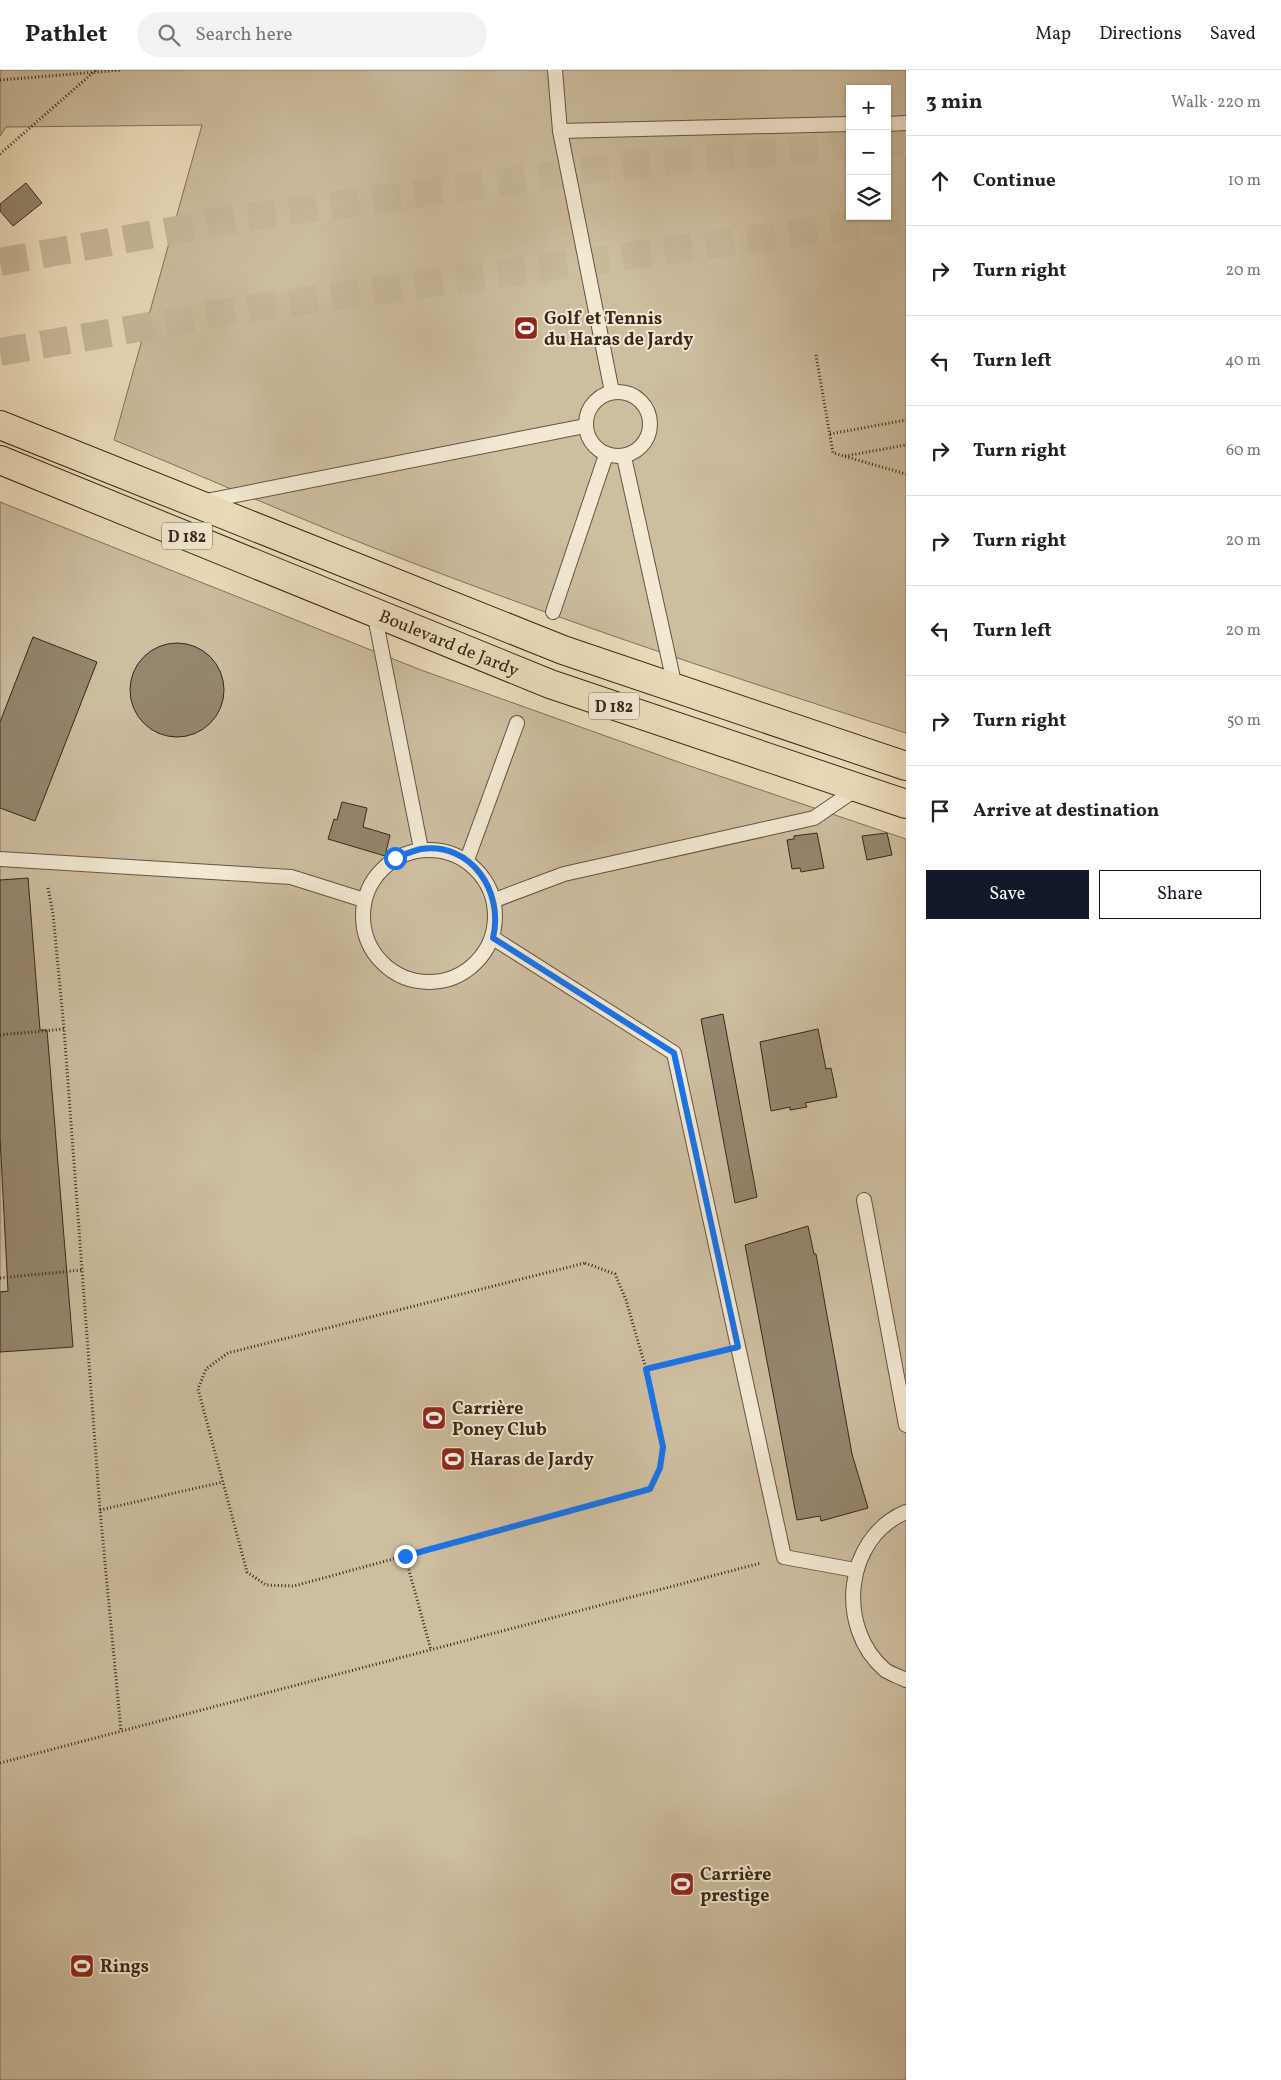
<!DOCTYPE html>
<html lang="en">
<head>
<meta charset="utf-8">
<style>
  :root { --surface:#fff; --page:#f2f2f2; --text:#222; --muted:#767676; --line:#e0e0e0; --accent:#111827 }
  body { margin:0; font-family:Vollkorn,serif; background:var(--page); color:var(--text) }
  .controls { position:absolute; right:15px; top:15px; display:grid; overflow:hidden; border-radius:0px; box-shadow:0 1px 4px #0004 }
  .controls button { width:45px; height:45px; display:grid; place-items:center; padding:0; border:0; border-bottom:1px solid var(--line); background:var(--surface); color:var(--text); font:25px sans-serif }
  .stop { position:absolute; width:15px; height:15px; margin:-11px; border:4px solid #1a73e8; border-radius:50%; background:#fff }
  .stop.end { background:#1a73e8; border-color:#fff; box-shadow:0 1px 5px #0008 }
  .list { margin:0; padding:0; list-style:none }
  h2 { display:flex; justify-content:space-between; align-items:center; height:65px; margin:0; padding:0 20px; font-size:21px }
  h2 small { font-size:16px; font-weight:400; color:var(--muted) }
  .list li { display:grid; grid-template-columns:32px 1fr auto; gap:15px; align-items:center; box-sizing:border-box; height:90px; padding:0 20px; border-top:1px solid var(--line) }
  .list b { display:block; font-size:19px; white-space:nowrap }
  .list em { font-size:16px; font-style:normal; color:var(--muted) }
  .actions { display:flex; gap:10px; padding:15px 20px }
  .actions a { flex:1; padding:11px 0; border:1px solid var(--accent); border-radius:0px; text-align:center; font-size:18px; color:var(--accent) }
  .actions .main { background:var(--accent); color:#fff }
  .icon { flex:none; width:28px; height:28px; fill:none; stroke:currentColor; stroke-width:2; stroke-linecap:round; stroke-linejoin:round }
  .map { position:relative; flex:none; width:906px; height:2010px; overflow:hidden }
  header { display:flex; align-items:center; gap:30px; box-sizing:border-box; height:70px; padding:0 25px; background:var(--surface); border-bottom:1px solid var(--line) }
  header strong { font-size:24px }
  nav { display:flex; gap:28px; margin-inline-start:auto; font-size:18px }
  .search { width:350px; height:45px; background:var(--page); display:flex; align-items:center; gap:12px; box-sizing:border-box; padding:0 18px; border-radius:28px; color:var(--muted); font-size:19px }
  main { display:flex }
  aside { flex:1; background:var(--surface) }
  .map>svg:first-child { display:block }
  .green { fill:#cdbea0; stroke:#82735e; fill-rule:evenodd }
  .building { fill:#95866e; stroke:#37281b }
  .lines { fill:none; stroke-linecap:round; stroke-linejoin:round }
  .highway-tunnel { stroke:#c8b99b; stroke-width:28; stroke-dasharray:28 14; stroke-linecap:butt }
  .lane-casing { stroke:#645543; stroke-width:16 }
  .primary-casing { stroke:#37281b; stroke-width:30 }
  .path { stroke:#37281b; stroke-width:3; stroke-dasharray:1 2.5; stroke-linecap:butt }
  .lane { stroke:#f3e9d3; stroke-width:14 }
  .primary { stroke:#ecddbb; stroke-width:28 }
  .route { stroke:#1a73e8; stroke-width:6 }
  .labels { text-anchor:middle; stroke-width:4; stroke-linejoin:round; paint-order:stroke }
  .shield { fill:#f3e9d3; stroke:#6f6252; stroke-width:1 }
  .shield-label { font-size:16px; font-weight:bold; fill:#37281b }
  .poi-label { font-size:18px; font-weight:bold; fill:#37281b; stroke:#f3e9d3; text-anchor:start }
  .street-label { font-size:18px; fill:#37281b; stroke:#f3e9d3 }
</style>
</head>
<body>
<header>
<strong>Pathlet</strong>
<div class="search"><svg class="icon" aria-label="search" viewBox="0 0 24 24"><circle cx="10" cy="10" r="6"/><path d="M15 15l6 6"/></svg>Search here</div>
<nav><a>Map</a><a>Directions</a><a>Saved</a></nav>
</header>
<main>
<div class="map">
<svg width="906" height="2010" viewBox="0 0 906 2010">
  <rect width="100%" height="100%" fill="#ecddbb"/>
  <filter id="stains"><feTurbulence type="fractalNoise" baseFrequency=".004" numOctaves="4"/><feColorMatrix values="0 0 0 0 .2 0 0 0 0 .09 0 0 0 0 .02 0 0 0 .5 -.17"/></filter>
  <radialGradient id="worn" r=".72"><stop offset=".6" stop-color="#630" stop-opacity="0"/><stop offset="1" stop-color="#630" stop-opacity=".3"/></radialGradient>
  <g class="green">
    <path d="M0,0H906V663C719,603 532,541 349,468C270,436 192,402 114,370L202,55L6,57L0,66ZM850,19H887V146H850Z"/>
    <polygon points="0,432 421,600 684,694 906,769 906,2010 0,2010"/>
  </g>
  <g class="building">
    <polygon points="26,113 42,133 13,156 0,141 0,134"/>
    <polygon points="33,567 97,592 35,751 0,738 0,652"/>
    <circle cx="177" cy="620" r="47"/>
    <polygon points="342,732 367,738 363,757 390,765 385,786 328,769 334,749 337,750"/>
    <polygon points="817,763 824,798 801,802 800,798 792,799 787,770 794,769 794,766"/>
    <polygon points="887,763 892,785 867,790 862,766"/>
    <polygon points="28,808 40,960 47,960 73,1277 0,1282 0,1222 8,1221 0,1067 0,810"/>
    <polygon points="723,944 757,1127 735,1133 701,949"/>
    <polygon points="818,959 826,999 831,998 837,1027 805,1033 807,1037 790,1040 790,1037 771,1041 760,972"/>
    <polygon points="808,1156 814,1184 816,1184 852,1384 868,1438 821,1451 820,1446 797,1450 745,1175"/>
  </g>
  <g class="lines">
    <g class="highway-tunnel">
      <polyline points="887,72 906,72"/>
      <polyline points="0,192 242,148 627,95 850,76"/>
      <polyline points="0,282 265,236 906,148"/>
    </g>
    <defs>
      <g id="lane">
        <polyline points="555,0 560,61 612,322"/>
        <polyline points="887,54 906,53"/>
        <polyline points="560,61 850,54"/>
        <circle cx="618" cy="354" r="32"/>
        <polyline points="624,387 675,617"/>
        <polyline points="201,432 585,356"/>
        <polyline points="374,542 421,779"/>
        <polyline points="553,542 606,385"/>
        <circle cx="429" cy="846" r="66"/>
        <polyline points="0,789 291,807 364,830"/>
        <polyline points="467,790 517,653"/>
        <polyline points="495,830 564,804 814,748 858,718"/>
        <polyline points="493,868 674,983 784,1487 855,1500"/>
        <polyline points="864,1130 906,1355"/>
        <path d="M906,1442C844,1468 836,1558 885,1600C891,1604 900,1607 906,1610"/>
      </g>
      <g id="primary">
        <polyline points="0,355 563,580 906,696"/>
        <path id="s1" d="M0,390L550,614L906,734"/>
      </g>
    </defs>
    <use href="#lane" class="lane-casing"/>
    <use href="#primary" class="primary-casing"/>
    <g class="path">
      <polyline points="0,10 122,0"/>
      <polyline points="0,84 96,0"/>
      <polyline points="816,285 833,383 906,404"/>
      <polyline points="830,364 906,350"/>
      <polyline points="845,386 906,375"/>
      <polyline points="48,818 53,844 64,959 100,1440 121,1661"/>
      <polyline points="0,965 64,959"/>
      <polygon points="585,1193 615,1204 626,1230 646,1299 663,1377 660,1398 650,1419 294,1516 266,1515 247,1502 198,1319 206,1299 228,1283"/>
      <polyline points="0,1208 82,1200"/>
      <polyline points="646,1299 713,1283"/>
      <polyline points="100,1440 223,1412"/>
      <polyline points="405,1486 431,1580"/>
      <polyline points="0,1693 761,1493"/>
    </g>
    <use href="#lane" class="lane"/>
    <use href="#primary" class="primary"/>
  </g>
  <g class="lines">
    <path class="route" d="M395,788C403,785 412,781 421,779C472,772 504,822 493,868L674,983L738,1277L646,1299L663,1377L660,1398L650,1419L405,1486"/>
  </g>
  <defs>
    <symbol id="stadium-square" viewBox="-11 -11 22 22"><rect x="-9" y="-9" width="18" height="18" rx="4" fill="#8f2418" stroke="#f3e9d3"/><path d="M0-5a6.5 5 0 1 0 0 10a6.5 5 0 1 0 0-10ZM-3.5-1.8h7v3.6h-7Z" fill="#fff"/></symbol>
  </defs>
  <g fill-rule="evenodd">
    <use href="#stadium-square" x="512" y="244" width="28" height="28"/>
    <use href="#stadium-square" x="420" y="1334" width="28" height="28"/>
    <use href="#stadium-square" x="439" y="1375" width="28" height="28"/>
    <use href="#stadium-square" x="668" y="1800" width="28" height="28"/>
    <use href="#stadium-square" x="68" y="1882" width="28" height="28"/>
  </g>
  <g class="labels">
    <g class="shield">
      <rect x="162" y="452.5" width="50" height="27" rx="4"/>
      <rect x="589" y="622.5" width="50" height="27" rx="4"/>
    </g>
    <g class="shield-label">
      <text x="187" y="472">D 182</text>
      <text x="614" y="642">D 182</text>
    </g>
    <g class="poi-label">
      <text x="544" y="254">Golf et Tennis<tspan x="544" dy="21">du Haras de Jardy</tspan></text>
      <text x="452" y="1344">Carrière<tspan x="452" dy="21">Poney Club</tspan></text>
      <text x="470" y="1395">Haras de Jardy</text>
      <text x="700" y="1810">Carrière<tspan x="700" dy="21">prestige</tspan></text>
      <text x="100" y="1902">Rings</text>
    </g>
    <g class="street-label">
      <text dy="6" stroke="none"><textPath href="#s1" startOffset="485">Boulevard de Jardy</textPath></text>
    </g>
  </g>
  <rect width="100%" height="100%" filter="url(#stains)"/>
  <rect width="100%" height="100%" fill="url(#worn)"/>
</svg>
<div class="controls">
<button>+</button>
<button>−</button>
<button><svg class="icon" aria-label="layers" viewBox="0 0 24 24"><path d="M12 4l9 5-9 5-9-5zM3 14l9 5 9-5"/></svg></button>
</div>
<div class="stop" style="left:395px;top:788px"></div>
<div class="stop end" style="left:405px;top:1486px"></div>
</div>
<aside>
<h2>3 min<small>Walk · 220 m</small></h2>
<ul class="list">
<li><svg class="icon" aria-label="ahead" viewBox="0 0 24 24"><path d="M12 20V5M6 11l6-6 6 6"/></svg><div><b>Continue</b></div><em>10 m</em></li>
<li><svg class="icon" aria-label="right" viewBox="0 0 24 24"><path d="M7 20v-9h11M14 6l5 5-5 5"/></svg><div><b>Turn right</b></div><em>20 m</em></li>
<li><svg class="icon" aria-label="left" viewBox="0 0 24 24"><path d="M17 20v-9H6M10 6l-5 5 5 5"/></svg><div><b>Turn left</b></div><em>40 m</em></li>
<li><svg class="icon" aria-label="right" viewBox="0 0 24 24"><path d="M7 20v-9h11M14 6l5 5-5 5"/></svg><div><b>Turn right</b></div><em>60 m</em></li>
<li><svg class="icon" aria-label="right" viewBox="0 0 24 24"><path d="M7 20v-9h11M14 6l5 5-5 5"/></svg><div><b>Turn right</b></div><em>20 m</em></li>
<li><svg class="icon" aria-label="left" viewBox="0 0 24 24"><path d="M17 20v-9H6M10 6l-5 5 5 5"/></svg><div><b>Turn left</b></div><em>20 m</em></li>
<li><svg class="icon" aria-label="right" viewBox="0 0 24 24"><path d="M7 20v-9h11M14 6l5 5-5 5"/></svg><div><b>Turn right</b></div><em>50 m</em></li>
<li><svg class="icon" aria-label="arrive" viewBox="0 0 24 24"><path d="M6 21V4h12l-3 4 3 4H6"/></svg><div><b>Arrive at destination</b></div></li>
</ul>
<div class="actions"><a class="main">Save</a><a>Share</a></div>
</aside>
</main>
</body>
</html>
